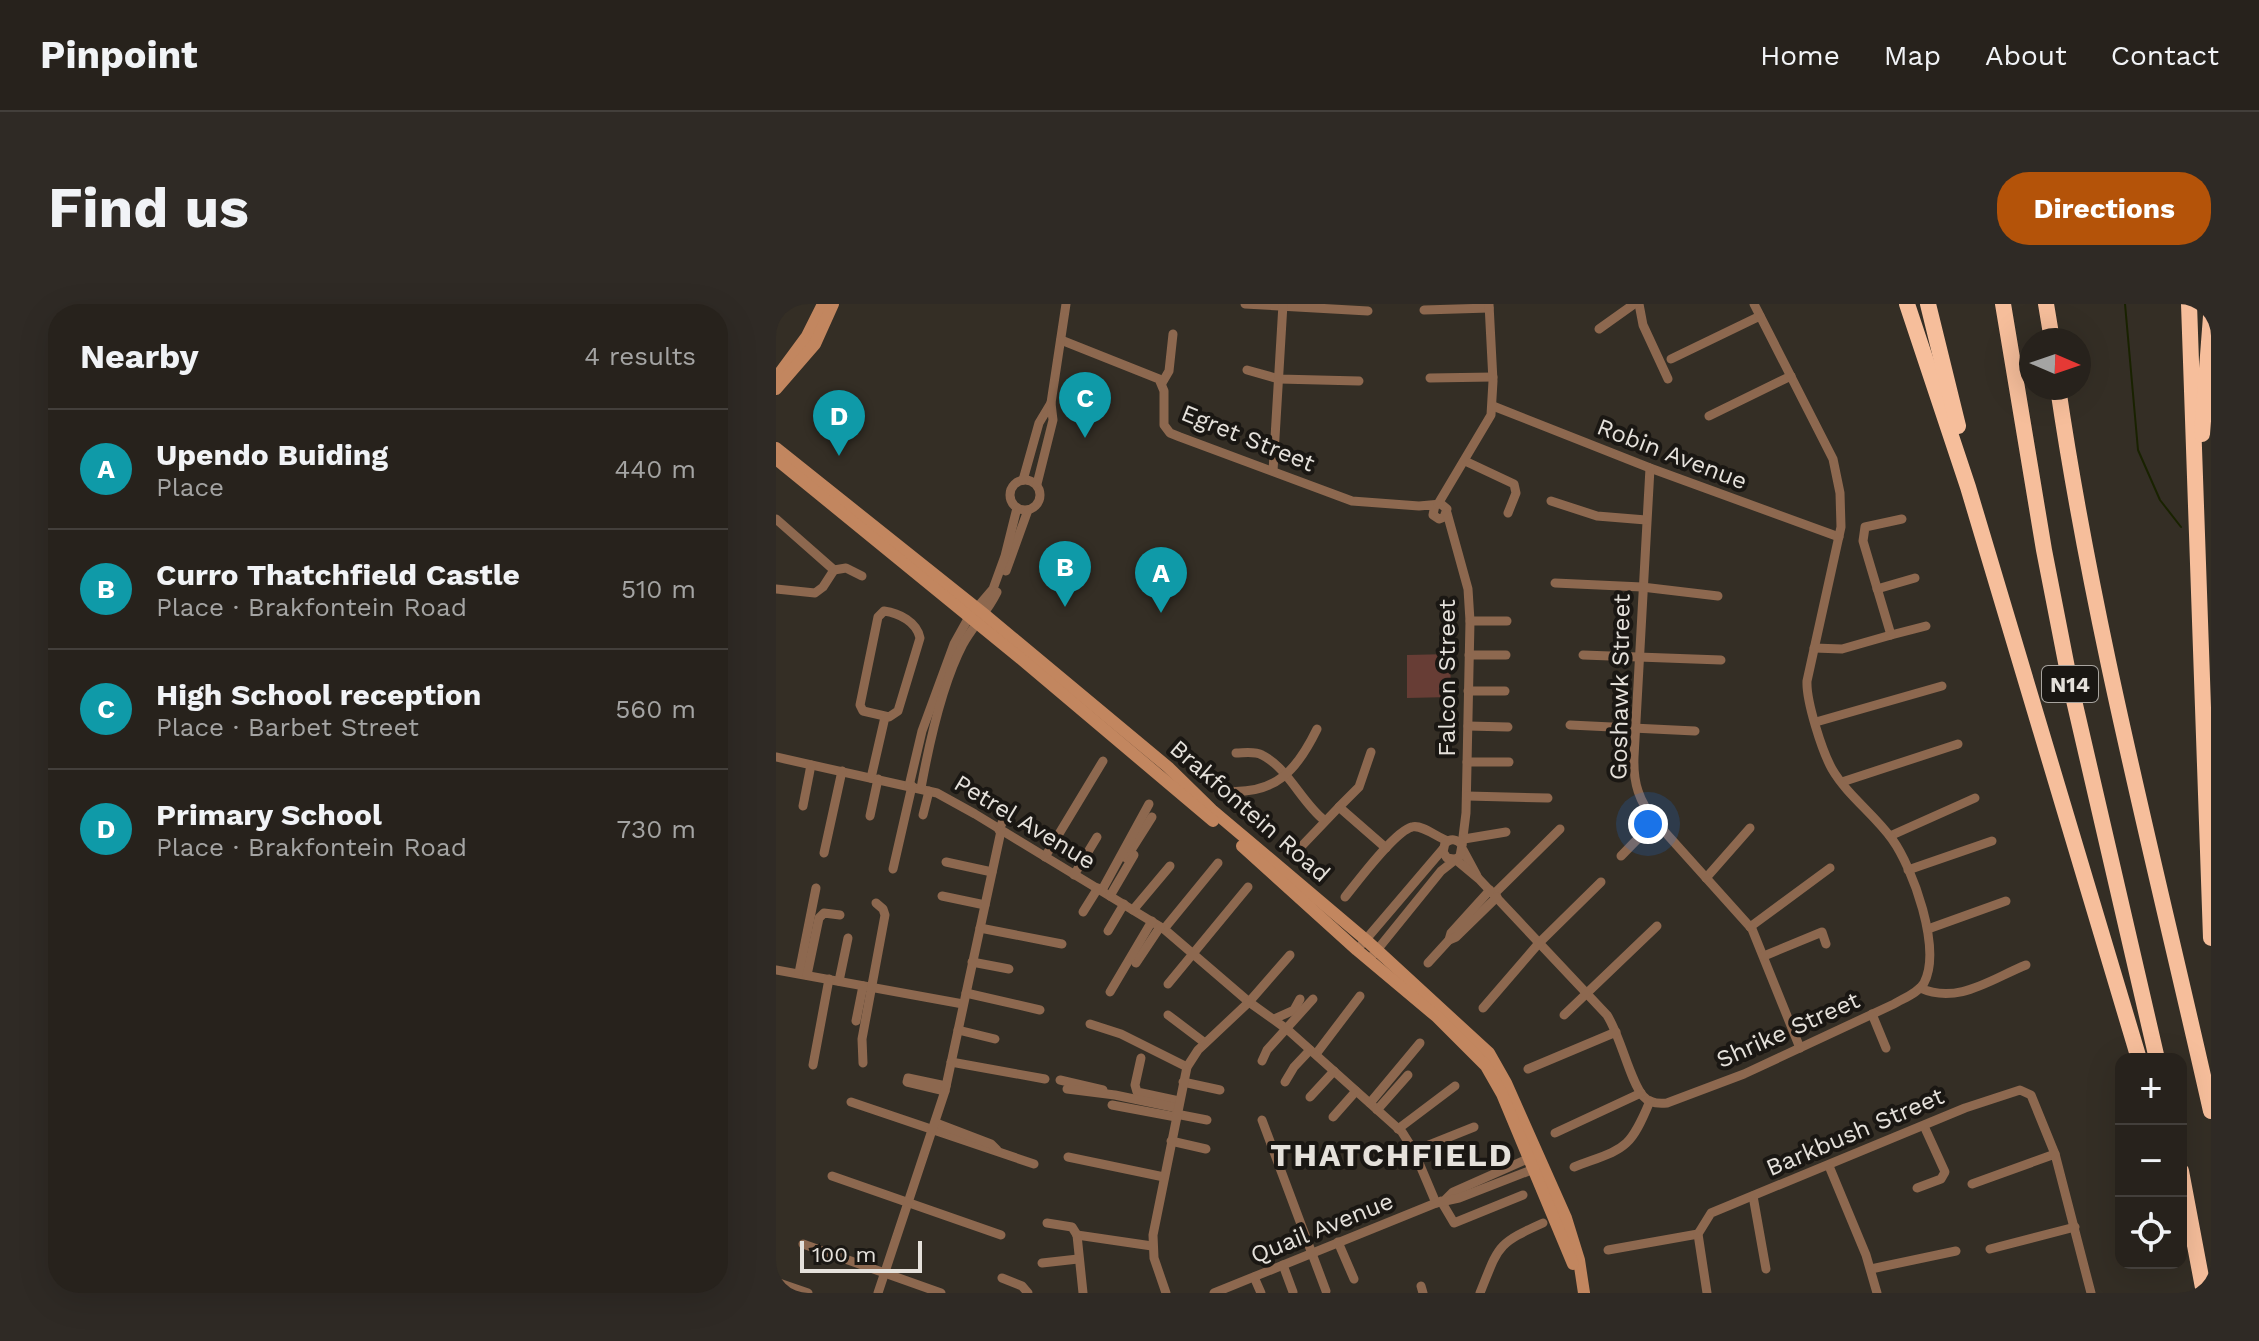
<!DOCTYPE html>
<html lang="en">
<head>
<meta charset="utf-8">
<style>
  :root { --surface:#27221c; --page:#2f2a25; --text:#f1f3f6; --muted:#a4a4a3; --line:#433f3b; --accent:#b45309 }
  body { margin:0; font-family:"Work Sans",sans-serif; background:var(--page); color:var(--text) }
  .controls { position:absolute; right:24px; bottom:24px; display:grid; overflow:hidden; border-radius:16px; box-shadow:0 8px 32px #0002 }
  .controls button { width:72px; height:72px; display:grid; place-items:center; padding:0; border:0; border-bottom:2px solid var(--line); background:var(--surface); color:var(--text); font:40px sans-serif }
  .compass { position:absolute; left:1243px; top:24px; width:72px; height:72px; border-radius:50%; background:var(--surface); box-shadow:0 8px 32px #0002; rotate:92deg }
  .scale { position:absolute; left:24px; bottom:20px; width:122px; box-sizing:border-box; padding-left:8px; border:4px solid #e5e1db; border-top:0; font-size:22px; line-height:28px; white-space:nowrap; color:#e5e1db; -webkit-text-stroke:6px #1a1713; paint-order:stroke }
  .you { position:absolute; left:872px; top:520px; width:28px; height:28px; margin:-20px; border:6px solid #fff; border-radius:50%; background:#1a73e8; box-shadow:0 0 0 12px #1a73e833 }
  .badge { display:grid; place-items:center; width:52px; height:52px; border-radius:50%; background:var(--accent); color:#fff; font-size:26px; font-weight:700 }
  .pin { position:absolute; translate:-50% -66px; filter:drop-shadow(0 2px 4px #0008) }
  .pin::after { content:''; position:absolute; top:42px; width:28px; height:24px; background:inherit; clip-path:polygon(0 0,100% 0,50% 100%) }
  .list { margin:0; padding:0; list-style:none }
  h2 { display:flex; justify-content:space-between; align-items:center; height:104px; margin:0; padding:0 32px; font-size:34px }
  h2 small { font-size:26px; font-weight:400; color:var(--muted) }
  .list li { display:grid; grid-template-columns:52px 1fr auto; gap:24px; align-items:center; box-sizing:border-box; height:120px; padding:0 32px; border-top:2px solid var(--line) }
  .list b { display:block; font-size:30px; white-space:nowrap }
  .list p { margin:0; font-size:26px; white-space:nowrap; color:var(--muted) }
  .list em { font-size:26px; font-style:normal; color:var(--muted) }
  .icon { flex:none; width:44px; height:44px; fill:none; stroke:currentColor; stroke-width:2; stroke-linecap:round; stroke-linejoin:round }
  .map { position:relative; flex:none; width:1435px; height:989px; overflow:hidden; border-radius:32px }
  header { display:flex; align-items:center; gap:48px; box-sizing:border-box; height:112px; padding:0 40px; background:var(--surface); border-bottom:2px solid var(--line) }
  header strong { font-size:38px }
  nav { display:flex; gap:44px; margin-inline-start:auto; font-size:28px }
  .intro { display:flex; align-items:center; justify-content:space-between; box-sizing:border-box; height:192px; padding:0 48px }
  h1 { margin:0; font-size:56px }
  .button { padding:20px 36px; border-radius:32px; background:var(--accent); color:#fff; font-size:28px; font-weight:700 }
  main { display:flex; gap:48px; padding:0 48px }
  aside { flex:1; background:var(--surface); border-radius:32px; box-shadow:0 8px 32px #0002 }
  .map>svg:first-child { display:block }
  .green { fill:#673d35 }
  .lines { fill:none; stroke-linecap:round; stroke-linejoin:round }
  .stream { stroke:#192200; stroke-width:2 }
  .street { stroke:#8d684f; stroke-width:9 }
  .secondary { stroke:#c2865f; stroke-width:12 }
  .highway { stroke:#f6be9b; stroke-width:16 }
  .labels { text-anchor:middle; stroke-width:8; stroke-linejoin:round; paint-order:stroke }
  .shield { fill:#1a1713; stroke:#a8a49f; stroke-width:2 }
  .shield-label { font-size:22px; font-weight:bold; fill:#e5e1db }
  .street-label { font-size:24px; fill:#e5e1db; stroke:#1a1713 }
  .district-label { font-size:32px; font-weight:bold; letter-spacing:2px; fill:#e5e1db; stroke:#1a1713 }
</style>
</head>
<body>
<header>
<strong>Pinpoint</strong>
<nav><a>Home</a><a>Map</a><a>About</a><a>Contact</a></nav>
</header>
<div class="intro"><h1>Find us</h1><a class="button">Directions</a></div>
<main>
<aside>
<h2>Nearby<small>4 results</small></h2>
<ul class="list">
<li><span class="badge" style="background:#0f9aa8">A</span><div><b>Upendo Buiding</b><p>Place</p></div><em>440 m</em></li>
<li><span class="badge" style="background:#0f9aa8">B</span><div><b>Curro Thatchfield Castle</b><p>Place · Brakfontein Road</p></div><em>510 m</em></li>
<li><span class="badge" style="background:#0f9aa8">C</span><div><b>High School reception</b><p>Place · Barbet Street</p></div><em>560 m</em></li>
<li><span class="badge" style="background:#0f9aa8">D</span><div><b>Primary School</b><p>Place · Brakfontein Road</p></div><em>730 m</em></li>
</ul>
</aside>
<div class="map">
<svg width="1435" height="989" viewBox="0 0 1435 989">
  <rect width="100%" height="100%" fill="#342e25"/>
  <polygon class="green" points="674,350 675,393 631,394 631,351"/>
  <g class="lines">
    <polyline class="stream" points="1349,0 1362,146 1384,196 1405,223"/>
    <g class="street">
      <polyline points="469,0 592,7"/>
      <polyline points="863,0 867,21 892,75"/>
      <polyline points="648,6 713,4"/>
      <polyline points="823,25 858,0"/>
      <polyline points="285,36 383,75 388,87 388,121 394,129 404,133 576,197 643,202 665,200 671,205 668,213 663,215 657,211 659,201"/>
      <polyline points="895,55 984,12"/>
      <polyline points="471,66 503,75 583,77"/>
      <polyline points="654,74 717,73"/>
      <polyline points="386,79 393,67 397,30"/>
      <polyline points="717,102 874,164 1063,233"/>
      <polyline points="933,112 1015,72"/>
      <polyline points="689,157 738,180 740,189 732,209"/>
      <path d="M874,164L858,453C857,479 863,497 879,517L976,625L1024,744"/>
      <polyline points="497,167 507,0"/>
      <circle cx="249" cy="191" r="15"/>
      <polyline points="247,176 263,119 275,99"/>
      <polyline points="261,180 277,116 275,99 290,0"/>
      <polyline points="775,197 821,212 870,216"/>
      <polyline points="662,200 715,111 717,77 713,0"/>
      <polyline points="671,209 692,285 694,317 690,509 686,541"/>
      <polyline points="0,215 58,266 47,283 39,289 0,285"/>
      <polyline points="1126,215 1089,223 1087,237 1115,331 1150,322"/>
      <polyline points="58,266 70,264 86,272"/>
      <polyline points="230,267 252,206"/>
      <polyline points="779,279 866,283 942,292"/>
      <polyline points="1101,285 1139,274"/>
      <path d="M108,307C123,309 141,318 144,334L122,407L113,413L87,407L84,401L102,313Z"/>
      <polyline points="694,317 731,317"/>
      <polyline points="1038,344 1066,345 1115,331"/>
      <polyline points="693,351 730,351"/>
      <polyline points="807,351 945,356"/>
      <polyline points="692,387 729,387"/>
      <polyline points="1040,418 1166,382"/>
      <polyline points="794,421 919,427"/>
      <polyline points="692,422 732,423"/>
      <path d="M460,449C468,449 479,447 486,451C512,464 526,499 548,516"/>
      <polyline points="0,453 161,489 199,510 388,625 473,698 512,726 626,828 638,847 660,899"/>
      <polyline points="691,458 733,458"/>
      <polyline points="95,474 109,413"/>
      <polyline points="1066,478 1182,440"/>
      <polyline points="133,482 146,427 178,340 193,313 217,285 229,252 241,204"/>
      <path d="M145,484C153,440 166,380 187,340C197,322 212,307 221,288"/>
      <path d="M450,487C500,491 521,466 541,425"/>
      <polyline points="691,492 772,494"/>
      <polyline points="27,502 35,461"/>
      <polyline points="563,503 583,483 595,448"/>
      <polyline points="147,511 153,487"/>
      <polyline points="94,512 102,475"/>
      <polyline points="223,526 230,510"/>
      <polyline points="1114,532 1199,494"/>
      <polyline points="688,535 730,528"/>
      <polyline points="687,546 701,572"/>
      <polyline points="520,548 563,503 610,544"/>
      <polyline points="48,549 66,467"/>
      <polyline points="845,552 879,517"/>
      <polyline points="269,553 327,457"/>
      <polyline points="350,554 376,513"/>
      <path d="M679,555L703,575L831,711C845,733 854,777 867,792C873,799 882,800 891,799L968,770L1118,700C1128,694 1142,689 1148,679C1166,645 1137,564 1116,535C1098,510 1071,491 1056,465C1046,447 1030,397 1031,377L1065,223L1064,189L1057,155L978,0"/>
      <polyline points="170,558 216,568"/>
      <polyline points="117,565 136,482"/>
      <polyline points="1132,566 1216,537"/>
      <polyline points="298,571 321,533"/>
      <polyline points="930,574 974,524"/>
      <polyline points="326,586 373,500"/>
      <polyline points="718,590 784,525"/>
      <polyline points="166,592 209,601"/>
      <polyline points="334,592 358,551"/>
      <path d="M569,593C581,578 619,527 636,523C646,520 662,534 672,537"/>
      <polyline points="357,606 394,562"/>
      <polyline points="307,608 322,584"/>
      <polyline points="974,623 1054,564"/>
      <polyline points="204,624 286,640"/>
      <polyline points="388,625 442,559"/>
      <polyline points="1152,625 1230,597"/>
      <polyline points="332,627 348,600"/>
      <polyline points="673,636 675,629 714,586"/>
      <polyline points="586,640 667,545"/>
      <polyline points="988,652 1046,628 1050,640"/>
      <path d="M593,656L665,567L684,552L686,541C681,535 675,534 669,539L667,548L671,554L677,555"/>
      <polyline points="196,658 233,665"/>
      <polyline points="360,659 384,623"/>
      <polyline points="652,659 673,636 680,633 721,593"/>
      <polyline points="0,666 187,700"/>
      <polyline points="23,669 40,584"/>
      <polyline points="31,671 43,614 48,609 64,611"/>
      <polyline points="63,677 72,634"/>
      <polyline points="392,680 472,583"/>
      <path d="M1144,684C1182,701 1215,675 1250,661"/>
      <polyline points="334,688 376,617"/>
      <polyline points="190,689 264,706"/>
      <polyline points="707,704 763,639 825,578"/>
      <polyline points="1096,710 1110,744"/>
      <polyline points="392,711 429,739"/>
      <polyline points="788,711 881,622"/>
      <polyline points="498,715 518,706 524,695"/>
      <polyline points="80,717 87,682"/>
      <polyline points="314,720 345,730 411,763"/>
      <polyline points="182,726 219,735"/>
      <polyline points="540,750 584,692"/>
      <polyline points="365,754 359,781 361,788 403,797"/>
      <polyline points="486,757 491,746 537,695"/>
      <polyline points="175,758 269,775"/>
      <polyline points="87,759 86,735 109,611 107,605 100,599"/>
      <polyline points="37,761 53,675"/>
      <polyline points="752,765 840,728"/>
      <polyline points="284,776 327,786"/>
      <polyline points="407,778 444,786"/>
      <polyline points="509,778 518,763 534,746"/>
      <polyline points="291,785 339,791 401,804"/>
      <polyline points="169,787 131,778 132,774 170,782"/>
      <polyline points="534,793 558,767"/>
      <polyline points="75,798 258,860"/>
      <polyline points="594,799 644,739"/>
      <polyline points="336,801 400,813"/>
      <polyline points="601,806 632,771"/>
      <polyline points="400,810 431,816"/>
      <polyline points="557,813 580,787"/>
      <polyline points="486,816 550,987"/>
      <polyline points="160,819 215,840 221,846"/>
      <polyline points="622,825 679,782"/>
      <polyline points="779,829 865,789"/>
      <polyline points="395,837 430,845"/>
      <polyline points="638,847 698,823"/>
      <polyline points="292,853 388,873"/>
      <polyline points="1053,862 1090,951 1101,989"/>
      <path d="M798,863C848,844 853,848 874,797"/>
      <polyline points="56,872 225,931"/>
      <polyline points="1196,880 1279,850"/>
      <polyline points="1141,884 1165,875 1169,868 1148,822"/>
      <polyline points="977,892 990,965"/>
      <polyline points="669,896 677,888 758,852"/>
      <polyline points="665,897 678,919 747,891"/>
      <polyline points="271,919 296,923 301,931"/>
      <polyline points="301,931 376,942"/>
      <polyline points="301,931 307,989"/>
      <polyline points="562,938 578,975"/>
      <polyline points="27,940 165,989"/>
      <polyline points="1214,945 1299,923"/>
      <polyline points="832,946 922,930"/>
      <polyline points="266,959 302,955"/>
      <polyline points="507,961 517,988"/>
      <polyline points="1095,965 1180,947"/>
      <polyline points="478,973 485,989"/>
      <polyline points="226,974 246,982 252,989"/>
      <polyline points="3,979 32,989"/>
      <polyline points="645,982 647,989"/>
      <polyline points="102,989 169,787 225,527"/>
      <polyline points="390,989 378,954 377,931 411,763 422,746 473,698 514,651"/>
      <polyline points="438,989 660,899 683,894 763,863"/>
      <path d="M704,989C723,942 720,940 767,919"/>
      <polyline points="931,989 922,930 935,909 1189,804 1244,786 1255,791 1279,850 1315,989"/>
    </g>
    <g class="secondary">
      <polyline points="0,74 31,32 47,0"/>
      <polyline points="0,85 39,40 57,0"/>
      <polyline points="0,144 208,310 392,463 436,506 590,636 713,749 730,779 790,914 803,956 808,989"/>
      <polyline points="0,155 250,359 437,517"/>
      <polyline points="466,542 581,646 661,713 710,762 726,790 797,960"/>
    </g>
    <g class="highway">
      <polyline points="1131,0 1192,183 1363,755"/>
      <polyline points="1152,0 1182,122"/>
      <polyline points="1227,0 1268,246 1294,379 1381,755"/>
      <polyline points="1270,0 1276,36"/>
      <polyline points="1413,0 1435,634"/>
      <path d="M1282,84C1318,328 1381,567 1435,807"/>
      <polyline points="1426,130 1435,12"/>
      <polyline points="1405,867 1428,989"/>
    </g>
  </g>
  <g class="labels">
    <rect class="shield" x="1266" y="362" width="56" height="36" rx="6"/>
    <g class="shield-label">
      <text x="1294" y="388">N14</text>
    </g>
    <g class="street-label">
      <text transform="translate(472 134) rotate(22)" y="8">Egret Street</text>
      <text transform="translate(896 150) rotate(21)" y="8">Robin Avenue</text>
      <text transform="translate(671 374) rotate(-90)" y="8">Falcon Street</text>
      <text transform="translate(844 383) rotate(-89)" y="8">Goshawk Street</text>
      <text transform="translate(474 507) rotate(41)" y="8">Brakfontein Road</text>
      <text transform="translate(249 518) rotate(31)" y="8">Petrel Avenue</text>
      <text transform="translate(1012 726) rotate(-24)" y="8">Shrike Street</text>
      <text transform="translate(1079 828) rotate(-23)" y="8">Barkbush Street</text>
      <text transform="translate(546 924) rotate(-22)" y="8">Quail Avenue</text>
    </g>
    <g class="district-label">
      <text x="616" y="862">THATCHFIELD</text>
    </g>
  </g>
</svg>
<div class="controls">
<button>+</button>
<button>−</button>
<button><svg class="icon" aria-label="locate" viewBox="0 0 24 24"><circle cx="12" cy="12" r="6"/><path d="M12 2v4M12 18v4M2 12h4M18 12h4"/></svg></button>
</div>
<svg class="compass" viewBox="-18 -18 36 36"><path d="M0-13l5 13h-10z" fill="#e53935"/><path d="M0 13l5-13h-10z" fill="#a4a4a3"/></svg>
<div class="scale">100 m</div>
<div class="you"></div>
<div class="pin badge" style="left:385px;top:309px;background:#0f9aa8">A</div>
<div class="pin badge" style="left:289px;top:303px;background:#0f9aa8">B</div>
<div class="pin badge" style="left:309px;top:134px;background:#0f9aa8">C</div>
<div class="pin badge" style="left:63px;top:152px;background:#0f9aa8">D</div>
</div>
</main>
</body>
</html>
